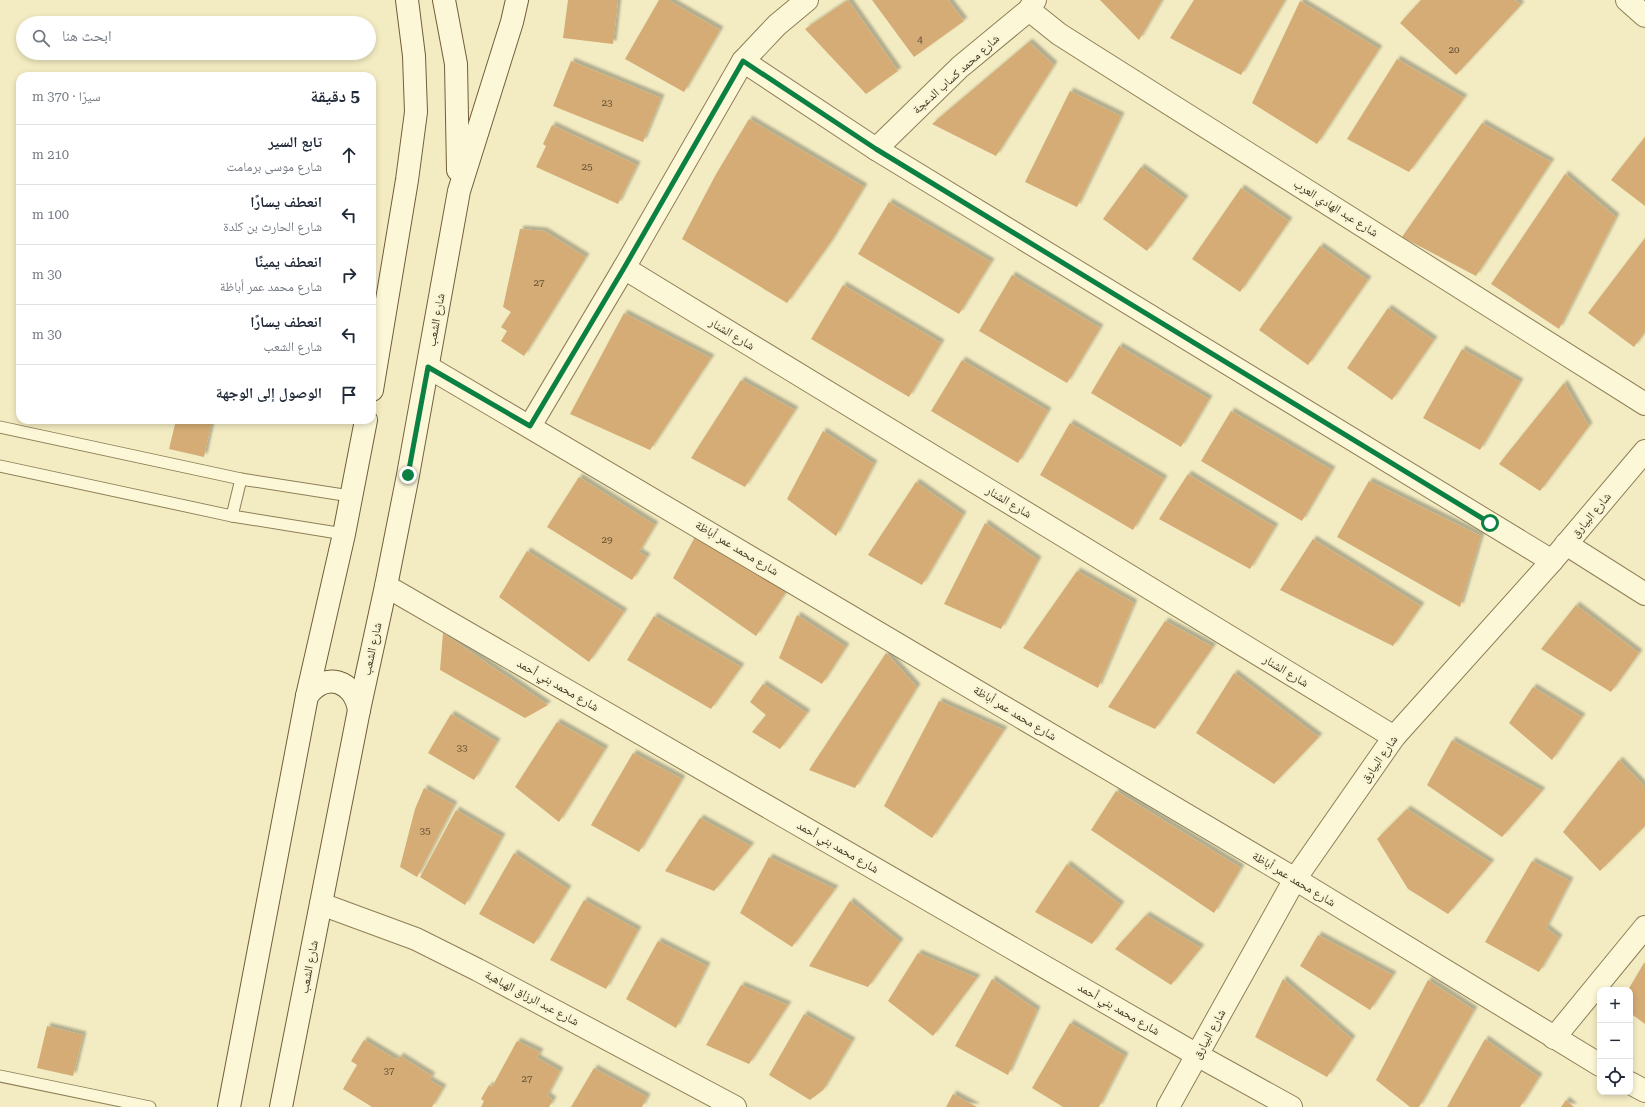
<!DOCTYPE html>
<html lang="ar">
<head>
<meta charset="utf-8">
<style>
  :root { --surface:#fff; --page:#f2f2f3; --text:#1f2937; --muted:#747a83; --line:#e0e1e3 }
  body { margin:0; font-family:"Roboto Serif","Noto Naskh Arabic",serif; background:var(--page); color:var(--text); direction:rtl }
  .controls { position:absolute; right:12px; bottom:12px; display:grid; overflow:hidden; border-radius:8px; box-shadow:0 2px 6px #0003 }
  .controls button { width:36px; height:36px; display:grid; place-items:center; padding:0; border:0; border-bottom:1px solid var(--line); background:var(--surface); color:var(--text); font:20px sans-serif }
  .stop { position:absolute; width:12px; height:12px; margin:-9px; border:3px solid #0b8043; border-radius:50%; background:#fff }
  .stop.end { background:#0b8043; border-color:#fff; box-shadow:0 1px 4px #0008 }
  .list { margin:0; padding:0; list-style:none }
  h2 { display:flex; justify-content:space-between; align-items:center; height:52px; margin:0; padding:0 16px; font-size:17px }
  h2 small { font-size:13px; font-weight:400; color:var(--muted) }
  .list li { display:grid; grid-template-columns:26px 1fr auto; gap:12px; align-items:center; box-sizing:border-box; height:60px; padding:0 16px; border-top:1px solid var(--line) }
  .list b { display:block; font-size:15px; white-space:nowrap }
  .list p { margin:0; font-size:13px; white-space:nowrap; color:var(--muted) }
  .list em { font-size:13px; font-style:normal; color:var(--muted) }
  .icon { flex:none; width:22px; height:22px; fill:none; stroke:currentColor; stroke-width:2; stroke-linecap:round; stroke-linejoin:round }
  .map { position:relative; flex:none; width:1645px; height:1107px; overflow:hidden; direction:ltr }
  .search { position:absolute; background:var(--surface); box-shadow:0 2px 6px #0003; left:16px; top:16px; width:360px; height:44px; display:flex; align-items:center; gap:10px; box-sizing:border-box; padding:0 14px; border-radius:22px; color:var(--muted); font-size:15px }
  .panel { position:absolute; background:var(--surface); box-shadow:0 2px 6px #0003; left:16px; top:72px; width:360px; height:352px; border-radius:12px; direction:rtl }
  .map>svg:first-child { display:block }
  .building { fill:#d5ac74; filter:url(#shadow) }
  .lines { fill:none; stroke-linecap:round; stroke-linejoin:round }
  .lane-casing { stroke:#8f7e57; stroke-width:13 }
  .street-casing { stroke:#8f7e57; stroke-width:24 }
  .secondary-casing { stroke:#715e3a; stroke-width:24 }
  .lane { stroke:#fcf7d7; stroke-width:11 }
  .street { stroke:#fcf7d7; stroke-width:22 }
  .secondary { stroke:#fcf7d7; stroke-width:22 }
  .route { stroke:#0b8043; stroke-width:5 }
  .labels { text-anchor:middle; stroke-width:4; stroke-linejoin:round; paint-order:stroke }
  .number-label { font-size:10px; fill:#635033 }
  .street-label { font-size:12px; fill:#3d321d; stroke:#f9f4d3 }
</style>
</head>
<body>
<div class="map">
<svg width="1645" height="1107" viewBox="0 0 1645 1107">
  <defs>
    <filter id="shadow"><feDropShadow dx="3.5" dy="-3.5" stdDeviation="1" flood-color="#0004"/></filter>
  </defs>
  <rect width="100%" height="100%" fill="#f3ecc2"/>
  <g class="building">
    <polygon points="568,0 618,0 613,44 563,38"/>
    <polygon points="659,0 668,0 720,30 684,92 625,59"/>
    <polygon points="848,0 898,71 866,94 805,29"/>
    <polygon points="872,0 948,0 964,21 914,57"/>
    <polygon points="1100,0 1162,0 1139,40"/>
    <polygon points="1194,0 1285,0 1241,75 1170,38"/>
    <polygon points="1421,0 1515,0 1521,5 1456,75 1400,23"/>
    <polygon points="1300,1 1379,49 1317,144 1252,103"/>
    <polygon points="1029,42 1054,65 996,156 932,124"/>
    <polygon points="1397,59 1464,98 1409,172 1347,139"/>
    <polygon points="571,61 661,98 643,142 553,106"/>
    <polygon points="1070,91 1121,116 1077,207 1025,182"/>
    <polygon points="749,119 864,187 830,243 787,303 682,239 715,176"/>
    <polygon points="1482,123 1551,162 1476,276 1402,237"/>
    <polygon points="552,125 637,165 618,204 536,167 546,146 543,144"/>
    <polygon points="1645,137 1645,206 1611,180"/>
    <polygon points="1141,167 1185,199 1147,251 1103,219"/>
    <polygon points="1565,174 1616,217 1559,329 1491,284"/>
    <polygon points="1241,188 1289,221 1240,292 1192,259"/>
    <polygon points="889,202 991,262 959,314 858,254"/>
    <polygon points="520,229 544,231 586,257 524,356 501,341 507,331 501,327 511,312 503,307"/>
    <polygon points="1645,238 1645,332 1634,347 1588,313"/>
    <polygon points="1320,246 1368,280 1308,365 1259,330"/>
    <polygon points="1012,275 1100,328 1067,383 979,331"/>
    <polygon points="843,285 941,343 909,397 811,339"/>
    <polygon points="1388,308 1434,340 1392,400 1347,368"/>
    <polygon points="624,313 711,358 650,450 570,414"/>
    <polygon points="1119,346 1209,399 1181,447 1091,393"/>
    <polygon points="1462,349 1520,382 1480,450 1423,418"/>
    <polygon points="962,360 1048,411 1018,463 931,411"/>
    <polygon points="741,380 795,410 745,487 691,458"/>
    <polygon points="1564,383 1589,426 1540,491 1499,464"/>
    <polygon points="1231,411 1332,470 1302,521 1201,461"/>
    <polygon points="176,420 212,420 204,457 169,449"/>
    <polygon points="1070,423 1164,479 1133,530 1040,475"/>
    <polygon points="823,431 874,464 836,536 787,499"/>
    <polygon points="1188,474 1275,527 1250,569 1159,519"/>
    <polygon points="579,477 655,525 639,552 647,557 632,580 547,527"/>
    <polygon points="1369,481 1481,536 1460,607 1337,537"/>
    <polygon points="916,482 963,515 922,585 868,555"/>
    <polygon points="985,523 1038,560 1001,629 944,604"/>
    <polygon points="697,533 786,592 756,636 673,578"/>
    <polygon points="1313,539 1421,606 1393,646 1280,590"/>
    <polygon points="527,551 624,612 589,662 499,597"/>
    <polygon points="1077,571 1134,603 1098,688 1023,648"/>
    <polygon points="1576,605 1639,653 1611,692 1541,649"/>
    <polygon points="797,615 846,647 822,684 779,658"/>
    <polygon points="654,616 741,667 711,709 627,660"/>
    <polygon points="1165,621 1213,647 1155,729 1108,707"/>
    <polygon points="443,633 548,705 525,718 440,670"/>
    <polygon points="886,653 917,687 855,788 809,770"/>
    <polygon points="1234,673 1319,737 1274,784 1196,733"/>
    <polygon points="763,684 807,713 780,749 752,732 766,715 750,702"/>
    <polygon points="1533,687 1582,717 1552,760 1509,723"/>
    <polygon points="939,701 1004,730 932,838 884,806"/>
    <polygon points="451,714 497,742 474,780 428,753"/>
    <polygon points="557,722 605,749 559,822 515,787"/>
    <polygon points="1452,740 1542,791 1502,837 1427,785"/>
    <polygon points="633,753 682,779 639,852 591,825"/>
    <polygon points="1619,760 1645,787 1645,826 1600,871 1563,832"/>
    <polygon points="424,788 454,805 417,877 400,867 415,809"/>
    <polygon points="1116,791 1241,868 1214,913 1091,830"/>
    <polygon points="1407,809 1491,863 1448,914 1408,889 1377,839"/>
    <polygon points="456,810 502,837 465,905 420,877"/>
    <polygon points="700,818 751,846 714,891 665,871"/>
    <polygon points="514,853 568,889 534,944 479,914"/>
    <polygon points="769,857 835,889 792,947 740,913"/>
    <polygon points="1532,861 1570,881 1546,928 1559,938 1539,972 1485,942"/>
    <polygon points="1067,864 1121,905 1092,944 1035,912"/>
    <polygon points="584,900 638,930 606,989 550,960"/>
    <polygon points="850,901 900,942 868,987 809,966"/>
    <polygon points="1146,915 1201,948 1171,985 1115,949"/>
    <polygon points="1318,935 1393,975 1370,1010 1300,966"/>
    <polygon points="658,941 707,966 676,1028 626,999"/>
    <polygon points="918,953 977,978 933,1036 888,1001"/>
    <polygon points="1644,963 1645,963 1645,1024 1630,1013 1630,990 1628,990"/>
    <polygon points="992,979 1037,1010 1008,1075 955,1046"/>
    <polygon points="1283,979 1352,1039 1327,1077 1255,1037"/>
    <polygon points="1428,980 1474,1010 1419,1107 1410,1107 1376,1080"/>
    <polygon points="741,985 788,1005 749,1064 706,1045"/>
    <polygon points="804,1014 852,1041 823,1090 810,1100 769,1075"/>
    <polygon points="1070,1023 1125,1056 1099,1107 1063,1107 1032,1088"/>
    <polygon points="47,1026 83,1035 73,1076 37,1068"/>
    <polygon points="1485,1039 1539,1077 1520,1107 1447,1107"/>
    <polygon points="364,1040 397,1060 400,1056 432,1076 429,1080 443,1088 432,1107 372,1107 343,1089 357,1065 351,1061"/>
    <polygon points="517,1041 540,1052 537,1058 560,1071 547,1096 553,1100 549,1107 481,1107 484,1101 481,1099 489,1085 492,1087"/>
    <polygon points="594,1068 647,1097 642,1107 571,1107"/>
    <polygon points="953,1094 977,1107 946,1107"/>
    <polygon points="1566,1100 1574,1107 1561,1107"/>
  </g>
  <g class="lines">
    <defs>
      <g id="lane">
        <polyline points="0,427 241,479 350,496"/>
        <polyline points="0,466 232,516 344,534"/>
        <polyline points="232,516 241,479"/>
        <polyline points="0,1076 150,1107"/>
      </g>
      <g id="street">
        <polyline points="1627,0 1645,16"/>
        <polyline points="1029,10 1059,34 1092,55 1645,404"/>
        <polyline points="743,61 876,149 1552,561"/>
        <polyline points="876,149 960,67 1029,10 1035,0"/>
        <polyline points="624,268 1394,737"/>
        <polyline points="428,367 1295,879 1600,1065"/>
        <polyline points="530,426 624,268 743,61 777,25 807,0"/>
        <polyline points="1566,544 1645,594"/>
        <polyline points="386,586 1197,1055 1291,1107"/>
        <polyline points="321,904 416,939 478,970 735,1107"/>
        <polyline points="1554,1038 1645,927"/>
        <polyline points="1630,1083 1645,1091"/>
        <polyline points="1168,1107 1295,879 1394,737 1552,561 1645,451"/>
      </g>
      <g id="secondary">
        <polyline points="444,0 456,64 458,170"/>
        <polyline points="372,390 407,180 416,112 414,56 407,0"/>
        <path d="M307,696C325,671 354,680 359,710"/>
        <polyline points="229,1107 307,696 344,534 366,420"/>
        <polyline points="281,1107 359,710 386,586 408,475 459,191 512,22 517,0"/>
      </g>
    </defs>
    <use href="#lane" class="lane-casing"/>
    <use href="#street" class="street-casing"/>
    <use href="#secondary" class="secondary-casing"/>
    <use href="#lane" class="lane"/>
    <use href="#street" class="street"/>
    <use href="#secondary" class="secondary"/>
  </g>
  <g class="lines">
    <polyline class="route" points="408,475 428,367 530,426 624,268 743,61 876,149 1490,523"/>
  </g>
  <g class="labels">
    <g class="number-label">
      <text x="920" y="43">4</text>
      <text x="1454" y="53">20</text>
      <text x="607" y="106">23</text>
      <text x="587" y="170">25</text>
      <text x="539" y="286">27</text>
      <text x="607" y="543">29</text>
      <text x="462" y="751">33</text>
      <text x="425" y="834">35</text>
      <text x="389" y="1074">37</text>
      <text x="527" y="1082">27</text>
    </g>
    <g class="street-label">
      <text transform="translate(956 74) rotate(-42)" y="4">شارع محمد كساب الدعجة</text>
      <text transform="translate(1336 208) rotate(32)" y="4">شارع عبد الهادي العرب</text>
      <text transform="translate(436 320) rotate(-80)" y="4">شارع الشعب</text>
      <text transform="translate(732 334) rotate(31)" y="4">شارع الشنار</text>
      <text transform="translate(1009 502) rotate(31)" y="4">شارع الشنار</text>
      <text transform="translate(1591 515) rotate(-50)" y="4">شارع البيارق</text>
      <text transform="translate(737 548) rotate(31)" y="4">شارع محمد عمر أباظة</text>
      <text transform="translate(372 649) rotate(-78)" y="4">شارع الشعب</text>
      <text transform="translate(1286 671) rotate(31)" y="4">شارع الشنار</text>
      <text transform="translate(558 685) rotate(30)" y="4">شارع محمد بني أحمد</text>
      <text transform="translate(1015 713) rotate(31)" y="4">شارع محمد عمر أباظة</text>
      <text transform="translate(1379 759) rotate(-55)" y="4">شارع البيارق</text>
      <text transform="translate(838 847) rotate(30)" y="4">شارع محمد بني أحمد</text>
      <text transform="translate(1294 879) rotate(31)" y="4">شارع محمد عمر أباظة</text>
      <text transform="translate(309 967) rotate(-79)" y="4">شارع الشعب</text>
      <text transform="translate(532 998) rotate(28)" y="4">شارع عبد الرزاق الهباهبة</text>
      <text transform="translate(1119 1009) rotate(30)" y="4">شارع محمد بني أحمد</text>
      <text transform="translate(1209 1034) rotate(-61)" y="4">شارع البيارق</text>
    </g>
  </g>
</svg>
<div class="controls">
<button>+</button>
<button>−</button>
<button><svg class="icon" aria-label="locate" viewBox="0 0 24 24"><circle cx="12" cy="12" r="6"/><path d="M12 2v4M12 18v4M2 12h4M18 12h4"/></svg></button>
</div>
<div class="stop" style="left:1490px;top:523px"></div>
<div class="stop end" style="left:408px;top:475px"></div>
<div class="search"><svg class="icon" aria-label="search" viewBox="0 0 24 24"><circle cx="10" cy="10" r="6"/><path d="M15 15l6 6"/></svg>ابحث هنا</div>
<section class="panel">
<h2>5 دقيقة<small>سيرًا · 370 m</small></h2>
<ul class="list">
<li><svg class="icon" aria-label="ahead" viewBox="0 0 24 24"><path d="M12 20V5M6 11l6-6 6 6"/></svg><div><b>تابع السير</b><p>شارع موسى برمامت</p></div><em>210 m</em></li>
<li><svg class="icon" aria-label="left" viewBox="0 0 24 24"><path d="M17 20v-9H6M10 6l-5 5 5 5"/></svg><div><b>انعطف يسارًا</b><p>شارع الحارث بن كلدة</p></div><em>100 m</em></li>
<li><svg class="icon" aria-label="right" viewBox="0 0 24 24"><path d="M7 20v-9h11M14 6l5 5-5 5"/></svg><div><b>انعطف يمينًا</b><p>شارع محمد عمر أباظة</p></div><em>30 m</em></li>
<li><svg class="icon" aria-label="left" viewBox="0 0 24 24"><path d="M17 20v-9H6M10 6l-5 5 5 5"/></svg><div><b>انعطف يسارًا</b><p>شارع الشعب</p></div><em>30 m</em></li>
<li><svg class="icon" aria-label="arrive" viewBox="0 0 24 24"><path d="M6 21V4h12l-3 4 3 4H6"/></svg><div><b>الوصول إلى الوجهة</b></div></li>
</ul>
</section>
</div>
</body>
</html>
